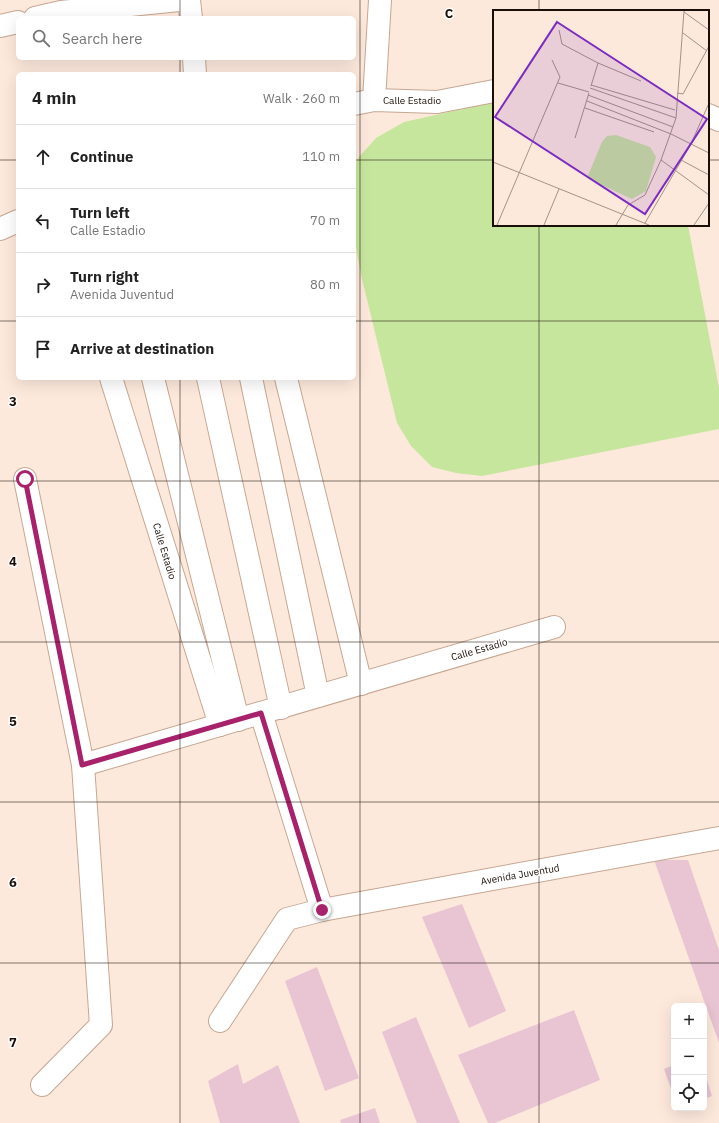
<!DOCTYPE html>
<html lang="en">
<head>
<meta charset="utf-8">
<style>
  :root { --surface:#fff; --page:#f6f6f6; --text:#222; --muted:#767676; --line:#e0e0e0 }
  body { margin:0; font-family:"IBM Plex Sans",sans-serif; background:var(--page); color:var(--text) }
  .controls { position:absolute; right:12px; bottom:12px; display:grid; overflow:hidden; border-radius:6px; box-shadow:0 4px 16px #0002 }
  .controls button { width:36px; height:36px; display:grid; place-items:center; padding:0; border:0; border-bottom:1px solid var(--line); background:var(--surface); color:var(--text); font:20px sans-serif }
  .stop { position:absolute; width:12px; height:12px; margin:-9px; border:3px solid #a7216b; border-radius:50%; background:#fff }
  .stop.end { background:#a7216b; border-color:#fff; box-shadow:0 1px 4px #0008 }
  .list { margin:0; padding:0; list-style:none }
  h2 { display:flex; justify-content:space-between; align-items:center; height:52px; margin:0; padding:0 16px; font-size:17px }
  h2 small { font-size:13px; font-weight:400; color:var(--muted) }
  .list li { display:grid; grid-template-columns:26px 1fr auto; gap:12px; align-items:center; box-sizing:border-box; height:64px; padding:0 16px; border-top:1px solid var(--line) }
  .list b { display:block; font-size:15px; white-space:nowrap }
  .list p { margin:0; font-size:13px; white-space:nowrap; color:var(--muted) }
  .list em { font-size:13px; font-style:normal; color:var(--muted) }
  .icon { flex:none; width:22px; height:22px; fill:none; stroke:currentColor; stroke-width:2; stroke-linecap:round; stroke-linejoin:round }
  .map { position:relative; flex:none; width:719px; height:1123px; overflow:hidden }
  .search { position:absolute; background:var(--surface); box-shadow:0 4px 16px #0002; left:16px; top:16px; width:340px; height:44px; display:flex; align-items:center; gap:10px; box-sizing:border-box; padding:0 14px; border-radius:6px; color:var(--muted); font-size:15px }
  .panel { position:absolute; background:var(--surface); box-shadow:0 4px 16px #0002; left:16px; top:72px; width:340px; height:308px; border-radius:6px }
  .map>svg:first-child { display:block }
  .green { fill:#c7e69d }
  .building { fill:#e9c4d2 }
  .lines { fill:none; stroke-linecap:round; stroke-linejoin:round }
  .minor-casing { stroke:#c6a792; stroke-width:24 }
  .minor { stroke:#fff; stroke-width:22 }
  .route { stroke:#a7216b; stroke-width:5 }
  .grid { fill:none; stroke:#1a0f08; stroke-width:1; stroke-opacity:0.55 }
  .labels { text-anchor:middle; stroke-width:3; stroke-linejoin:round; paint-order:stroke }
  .street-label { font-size:10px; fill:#1a0f08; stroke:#fff }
  .inset-road { fill:none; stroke:#a29287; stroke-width:1 }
  .view { fill:#7b2cbf; fill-opacity:0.15; stroke:#7b2cbf; stroke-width:2 }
  .inset-edge { fill:none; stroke:#1a0f08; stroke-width:2 }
  .grid-label { font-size:13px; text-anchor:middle; font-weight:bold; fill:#1a0f08; stroke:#fff; stroke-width:3; stroke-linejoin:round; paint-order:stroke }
</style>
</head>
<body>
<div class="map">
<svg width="719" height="1123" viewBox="0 0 719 1123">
  <rect width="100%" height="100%" fill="#fde9dc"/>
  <polygon class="green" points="494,97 494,225 688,225 719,388 719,429 482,476 456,473 432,467 411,446 397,423 362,279 354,237 354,166 359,157 376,138 404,122 494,102"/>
  <g class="building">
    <polygon points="654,860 688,860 719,950 719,1043"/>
    <polygon points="462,904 506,1011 469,1028 422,917"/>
    <polygon points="317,967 359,1078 325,1091 285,981"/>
    <polygon points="574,1010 600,1080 495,1123 488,1123 458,1055"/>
    <polygon points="416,1017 460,1123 417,1123 382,1032"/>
    <polygon points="238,1064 243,1084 278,1065 300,1123 220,1123 208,1081"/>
    <polygon points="674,1065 674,1097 664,1069"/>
    <polygon points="704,1070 712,1096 704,1099"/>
    <polygon points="375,1108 380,1123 341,1123 340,1120"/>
  </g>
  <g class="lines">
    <defs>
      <g id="minor">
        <polyline points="189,0 191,18"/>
        <polyline points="35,18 61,12 179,0"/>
        <polyline points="0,26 18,22"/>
        <polyline points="194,58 195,74"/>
        <polyline points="374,100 380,0"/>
        <polyline points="354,104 374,100 437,102 494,91"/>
        <polyline points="708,115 719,120"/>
        <polyline points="0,229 18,221"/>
        <polyline points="111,378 220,725"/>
        <polyline points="153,378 238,720"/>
        <polyline points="208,378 281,708"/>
        <polyline points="251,378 318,696"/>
        <polyline points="286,378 361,684"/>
        <polyline points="25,479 83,765 101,1025 42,1085"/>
        <polyline points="261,713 322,910"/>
        <polyline points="83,765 554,627"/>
        <polyline points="220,1021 287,919 322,910 719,838"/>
      </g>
    </defs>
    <use href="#minor" class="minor-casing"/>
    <use href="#minor" class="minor"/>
  </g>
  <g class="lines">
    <polyline class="route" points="25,479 82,765 261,713 322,910"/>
  </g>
  <path class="grid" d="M180,0V18M360,0V1123M539,0V11M180,58V74M0,160H18M354,160H494M708,160H719M539,225V1123M0,321H18M354,321H719M180,378V1123M0,481H719M0,642H719M0,802H719M0,963H719"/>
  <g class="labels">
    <g class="street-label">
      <text x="412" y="104">Calle Estadio</text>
      <text transform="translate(165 551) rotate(73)" y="4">Calle Estadio</text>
      <text transform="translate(479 649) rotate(-16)" y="4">Calle Estadio</text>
      <text transform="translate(520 874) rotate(-10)" y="4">Avenida Juventud</text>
    </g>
  </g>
  <g transform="translate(493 10)">
    <rect width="216" height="216" fill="#fde9dc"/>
    <path d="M123,125L157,137L163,147L153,181L139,189L94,168L109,132L114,126Z" fill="#c7e69d"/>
    <path class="inset-road" d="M191,2L216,20M66,20L69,34L105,53L148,71M190,23L214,41M65,73L96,82M98,75L182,100M98,76L105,53M97,78L183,108M184,83L190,84L216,36M95,85L180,117M94,91L178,124L216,143M92,98L161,122M82,128L96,83M168,150L216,185M188,150L216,165M0,152L156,215M152,213L198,134L216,93M4,215L67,67L59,50M51,215L66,179M123,215L135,195L152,185L168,150L183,108L191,1M201,215L216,193"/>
    <path class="view" d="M64,12L214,109L152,204L2,107Z"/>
    <rect width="216" height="216" class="inset-edge"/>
  </g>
  <g class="grid-label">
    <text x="449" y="18">C</text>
    <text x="13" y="406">3</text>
    <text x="13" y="566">4</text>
    <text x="13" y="726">5</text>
    <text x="13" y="887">6</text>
    <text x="13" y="1047">7</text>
  </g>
</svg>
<div class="controls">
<button>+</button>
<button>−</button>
<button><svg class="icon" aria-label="locate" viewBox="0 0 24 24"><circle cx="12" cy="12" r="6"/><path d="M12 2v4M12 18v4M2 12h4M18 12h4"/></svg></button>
</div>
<div class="stop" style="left:25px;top:479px"></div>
<div class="stop end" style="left:322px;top:910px"></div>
<div class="search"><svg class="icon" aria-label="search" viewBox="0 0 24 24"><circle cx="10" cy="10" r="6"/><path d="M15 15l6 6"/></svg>Search here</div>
<section class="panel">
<h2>4 min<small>Walk · 260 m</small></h2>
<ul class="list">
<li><svg class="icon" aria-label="ahead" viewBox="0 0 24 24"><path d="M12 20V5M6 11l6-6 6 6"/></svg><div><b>Continue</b></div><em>110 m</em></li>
<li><svg class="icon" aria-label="left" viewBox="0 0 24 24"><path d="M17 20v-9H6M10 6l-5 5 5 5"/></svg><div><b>Turn left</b><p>Calle Estadio</p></div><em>70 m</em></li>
<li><svg class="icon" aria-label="right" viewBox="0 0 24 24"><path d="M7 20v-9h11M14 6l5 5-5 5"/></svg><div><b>Turn right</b><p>Avenida Juventud</p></div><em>80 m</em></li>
<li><svg class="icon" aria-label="arrive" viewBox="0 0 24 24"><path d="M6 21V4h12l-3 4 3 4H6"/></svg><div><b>Arrive at destination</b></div></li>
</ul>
</section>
</div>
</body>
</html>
